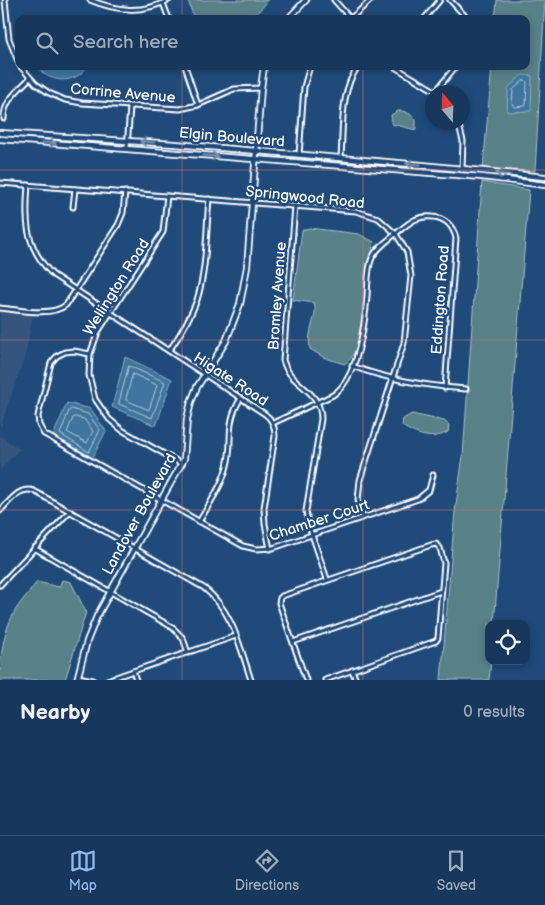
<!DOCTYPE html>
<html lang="en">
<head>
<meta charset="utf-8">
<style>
  :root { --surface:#17385c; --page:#244365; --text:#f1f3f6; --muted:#9eacbb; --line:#365272; --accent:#90b9f0 }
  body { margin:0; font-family:"Balsamiq Sans",sans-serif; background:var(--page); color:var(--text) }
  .controls { position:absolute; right:15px; bottom:15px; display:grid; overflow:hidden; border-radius:10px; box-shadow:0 2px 8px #0003 }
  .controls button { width:45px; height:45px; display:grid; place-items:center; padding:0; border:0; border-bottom:1px solid var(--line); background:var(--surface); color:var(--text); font:25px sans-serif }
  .compass { position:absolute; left:425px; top:85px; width:45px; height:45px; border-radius:50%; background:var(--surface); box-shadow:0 2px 8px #0003; rotate:341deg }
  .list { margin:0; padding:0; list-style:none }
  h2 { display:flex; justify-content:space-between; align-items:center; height:65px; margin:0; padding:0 20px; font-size:21px }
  h2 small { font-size:16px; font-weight:400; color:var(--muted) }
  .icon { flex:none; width:28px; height:28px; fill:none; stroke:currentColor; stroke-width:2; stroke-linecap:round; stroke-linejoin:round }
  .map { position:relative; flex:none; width:545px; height:680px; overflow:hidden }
  .search { position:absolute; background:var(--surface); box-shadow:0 2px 8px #0003; left:15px; right:15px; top:15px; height:55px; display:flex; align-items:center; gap:12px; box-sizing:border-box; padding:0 18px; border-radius:10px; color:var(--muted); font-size:19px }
  .sheet { height:155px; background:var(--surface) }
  nav { display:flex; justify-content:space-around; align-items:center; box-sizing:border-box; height:70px; border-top:1px solid var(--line); background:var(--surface); font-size:14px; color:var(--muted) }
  nav a { display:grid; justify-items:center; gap:2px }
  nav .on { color:var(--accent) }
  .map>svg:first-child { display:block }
  .built { fill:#34547e }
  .green { fill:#588188; stroke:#acc0c4 }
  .water { fill:#41769e; stroke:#8dadc5 }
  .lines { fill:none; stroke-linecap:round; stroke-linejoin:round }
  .shore { stroke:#b3c8d8; stroke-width:1 }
  .street-casing { stroke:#fff; stroke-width:7 }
  .secondary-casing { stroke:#fff; stroke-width:8 }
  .street { stroke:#1f4a7a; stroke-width:3 }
  .secondary { stroke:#1f4a7a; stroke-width:4.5 }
  .oneway { stroke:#7992af }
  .grid { fill:none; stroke:#e47373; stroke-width:1; stroke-opacity:0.55 }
  .labels { text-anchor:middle; stroke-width:5; stroke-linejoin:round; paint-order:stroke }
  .street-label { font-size:15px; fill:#fff; stroke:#1f4a7a }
</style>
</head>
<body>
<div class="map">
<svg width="545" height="680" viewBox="0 0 545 680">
  <rect width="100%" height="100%" fill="#1f4a7a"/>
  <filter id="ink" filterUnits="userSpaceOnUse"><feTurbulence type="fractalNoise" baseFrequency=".02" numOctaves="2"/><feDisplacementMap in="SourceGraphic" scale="10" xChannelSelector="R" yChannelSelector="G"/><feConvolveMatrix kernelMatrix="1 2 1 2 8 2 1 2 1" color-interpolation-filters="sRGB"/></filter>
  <g filter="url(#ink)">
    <g class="built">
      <polygon points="0,307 34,308 26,353 0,429"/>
      <polygon points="0,436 20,449 0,470"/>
    </g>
    <g class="green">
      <polygon points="188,0 269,0 255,15 253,19 194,19"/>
      <polygon points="497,0 545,0 535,171 483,169 492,66 526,66 526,19 495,19"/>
      <path d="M398,111C406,110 412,115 416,120V130L392,124L391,115Z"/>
      <polygon points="482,182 529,190 494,624 489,624 489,661 491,661 489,680 441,680 455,511 463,456"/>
      <path d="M309,228L359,234L374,242C371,252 372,262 371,273C369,293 363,355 344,364L323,357L310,349C306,331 319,316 314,303L293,300L302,230Z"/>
      <path d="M412,414L444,421L449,425L448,432C431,441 417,435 402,426L403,419Z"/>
      <path d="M62,580L71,582L86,612L65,680H0C0,656 3,632 15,611C21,601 30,591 37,582L59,587Z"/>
    </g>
    <g class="water">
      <path d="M37,66H87C77,85 48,84 37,66Z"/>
      <polygon points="522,75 532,76 531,111 507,112 508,88"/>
      <polygon points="125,357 172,379 156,426 112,407"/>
      <polygon points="67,403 91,409 106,431 91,461 53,436"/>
    </g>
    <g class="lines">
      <g class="shore">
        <polygon points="523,81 525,80 527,82 526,105 524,106 514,107 512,104 513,90"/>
        <polygon points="129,366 165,382 152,418 119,404"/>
        <polygon points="133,374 157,385 149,410 126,400"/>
        <polygon points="71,409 88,414 100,430 89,452 60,434 69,411"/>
        <polygon points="75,417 84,419 93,431 87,443 67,432 73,418"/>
      </g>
      <defs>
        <g id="street">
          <polyline points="5,0 9,39 19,64"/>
          <path d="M90,0C117,11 142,14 169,0"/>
          <polyline points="334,0 350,18"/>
          <polyline points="450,0 468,19"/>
          <polyline points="163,3 169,19"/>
          <polyline points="350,19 371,0"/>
          <polyline points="424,19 440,0"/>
          <polyline points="20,66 36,84 49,93 65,100 82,103 180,109 198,105 234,89 261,88"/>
          <polyline points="185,66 198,105"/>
          <polyline points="393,66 437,92"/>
          <polyline points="436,91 456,66"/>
          <path d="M4,119C3,102 18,90 30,78"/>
          <polyline points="458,122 463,141 462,170"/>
          <polyline points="127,148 130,107"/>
          <polyline points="299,155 304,87 310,66"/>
          <path d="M341,158C343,131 340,87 359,66"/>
          <polyline points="0,183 356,211 378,218 396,234 407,252 411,276 404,343 360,480 358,500 363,517"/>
          <path d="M28,185C25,221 25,247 53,275L265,414C272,419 275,426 275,436L264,508L265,524L270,549"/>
          <polyline points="167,196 163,232 98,332 90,354 89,375 95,399 109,419 122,430 182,464"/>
          <path d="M295,206L283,360C290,387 321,388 321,419L306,511L308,523L327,579"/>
          <polyline points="73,207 75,189"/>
          <path d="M0,308C19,310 51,317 66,305L118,225L123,213L125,192"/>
          <path d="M169,351C180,335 190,319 197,300C207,268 206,232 209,199"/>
          <polyline points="90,354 74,351 65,352 57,356 51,363 38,416 39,425 44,434 243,546 256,549 273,548 418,499 429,490 433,475"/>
          <path d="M352,366C389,380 426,386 466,389"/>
          <path d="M273,423L333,395C358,378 365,324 367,296C368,284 367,269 372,258C377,247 390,239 399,231C410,222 418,215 433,217C445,218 453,226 456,238L445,388"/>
          <path d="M0,511C10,501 19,486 34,491L204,588C233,611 240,647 251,680"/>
          <path d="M199,522C209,504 222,486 227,466C234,439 224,425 241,398"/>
          <polyline points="34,548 172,627 183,638 188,653"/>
          <polyline points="0,585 70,511"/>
          <polyline points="293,642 441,591"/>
          <polyline points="352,670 356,680"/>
          <polyline points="133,671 136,680"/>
          <polyline points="78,677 93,680"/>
          <polyline points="107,680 236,636"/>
          <polyline points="306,680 279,603 280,598 282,596 431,545 436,544 440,548 444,563 438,638 436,641 325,680"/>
        </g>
        <g id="secondary">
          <polyline points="288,19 306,0"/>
          <polyline points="0,133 175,144 422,165 545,177"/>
          <polyline points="0,139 482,177 545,185"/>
          <polyline points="77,680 87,641 97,616 184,459 187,419 191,402 197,387 226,341 240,304 247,267 261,88 264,66"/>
        </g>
      </defs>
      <use href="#street" class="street-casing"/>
      <use href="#secondary" class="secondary-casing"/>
      <use href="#street" class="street"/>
      <use href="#secondary" class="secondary"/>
    </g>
    <defs><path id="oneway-shaft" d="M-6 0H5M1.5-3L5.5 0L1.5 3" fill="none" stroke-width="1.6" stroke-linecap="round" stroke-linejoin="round" transform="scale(1.25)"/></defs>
    <g class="oneway">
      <use href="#oneway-shaft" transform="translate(147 142) rotate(-176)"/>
      <use href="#oneway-shaft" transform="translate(49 143) rotate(4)"/>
      <use href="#oneway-shaft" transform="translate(211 156) rotate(5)"/>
      <use href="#oneway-shaft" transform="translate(413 164) rotate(-175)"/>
      <use href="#oneway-shaft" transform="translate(503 174) rotate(-173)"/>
    </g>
  </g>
  <path class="grid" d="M182,0V19M363,0V19M182,66V680M363,66V680M0,170H545M0,340H545M0,510H545"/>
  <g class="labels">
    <g class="street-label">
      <text transform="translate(123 93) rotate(5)" y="5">Corrine Avenue</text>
      <text transform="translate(232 137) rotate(5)" y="5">Elgin Boulevard</text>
      <text transform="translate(305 197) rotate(6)" y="5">Springwood Road</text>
      <text transform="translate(116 287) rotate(-58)" y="5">Wellington Road</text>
      <text transform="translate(277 296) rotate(-86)" y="5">Bromley Avenue</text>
      <text transform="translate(440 300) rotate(-86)" y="5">Eddington Road</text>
      <text transform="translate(231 379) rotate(33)" y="5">Higate Road</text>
      <text transform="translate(139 514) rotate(-61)" y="5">Landover Boulevard</text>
      <text transform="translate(319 520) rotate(-18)" y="5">Chamber Court</text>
    </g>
  </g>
</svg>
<div class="controls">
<button><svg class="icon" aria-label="locate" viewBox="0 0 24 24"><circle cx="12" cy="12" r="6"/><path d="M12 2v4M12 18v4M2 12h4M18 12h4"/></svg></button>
</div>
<svg class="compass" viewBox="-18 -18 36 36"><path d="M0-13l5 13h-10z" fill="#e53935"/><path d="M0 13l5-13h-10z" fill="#9eacbb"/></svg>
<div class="search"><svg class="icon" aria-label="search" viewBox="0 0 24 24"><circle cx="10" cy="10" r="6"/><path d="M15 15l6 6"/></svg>Search here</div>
</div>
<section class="sheet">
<h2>Nearby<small>0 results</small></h2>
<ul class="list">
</ul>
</section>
<nav>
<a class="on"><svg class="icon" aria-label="map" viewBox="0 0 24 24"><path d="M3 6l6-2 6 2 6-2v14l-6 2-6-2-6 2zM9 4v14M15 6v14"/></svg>Map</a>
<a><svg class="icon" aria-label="directions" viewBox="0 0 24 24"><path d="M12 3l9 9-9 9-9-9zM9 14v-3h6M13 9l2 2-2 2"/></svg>Directions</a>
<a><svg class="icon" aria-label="saved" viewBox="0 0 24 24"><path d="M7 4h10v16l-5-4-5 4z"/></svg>Saved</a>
</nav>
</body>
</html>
